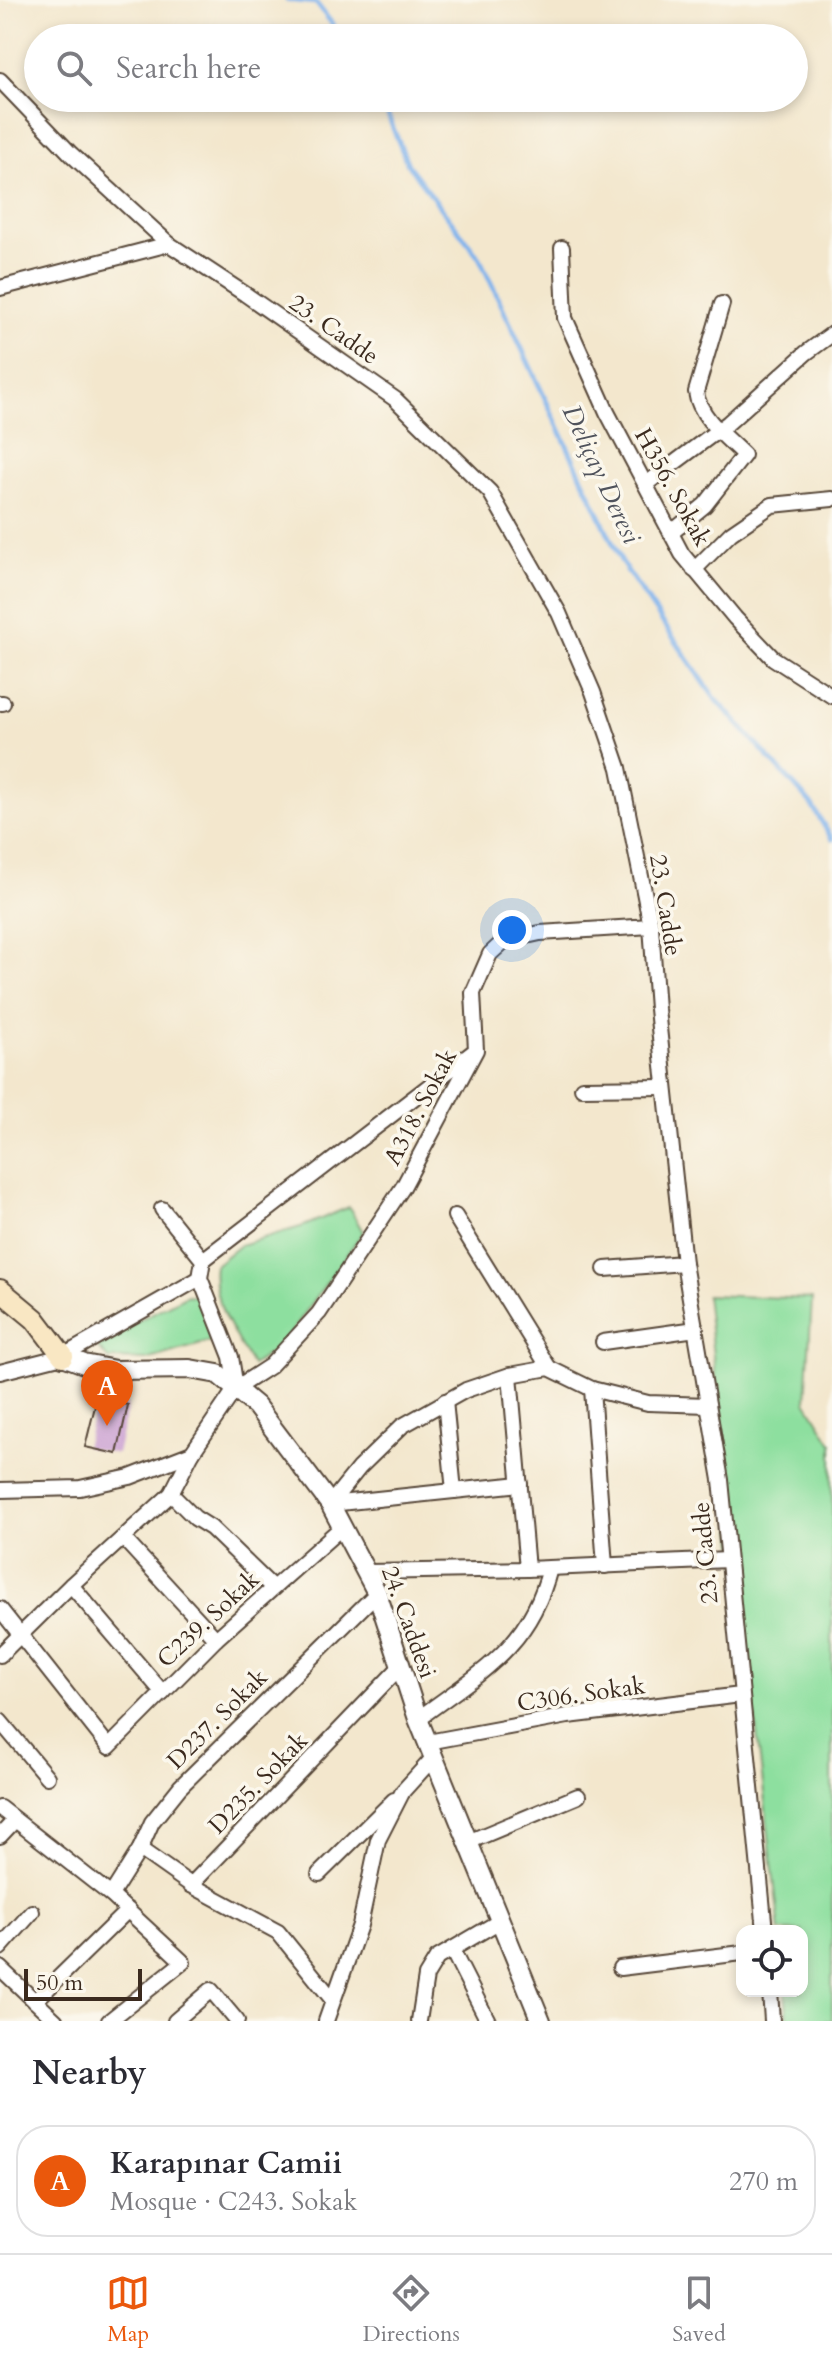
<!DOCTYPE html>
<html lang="en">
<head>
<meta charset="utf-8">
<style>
  :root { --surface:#fff; --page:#f7f7f7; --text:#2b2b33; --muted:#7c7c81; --line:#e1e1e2; --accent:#ea580c }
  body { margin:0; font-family:Cardo,serif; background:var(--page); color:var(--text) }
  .controls { position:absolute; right:24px; bottom:24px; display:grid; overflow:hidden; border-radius:16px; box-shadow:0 4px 12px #0003 }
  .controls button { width:72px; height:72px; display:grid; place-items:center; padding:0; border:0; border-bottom:2px solid var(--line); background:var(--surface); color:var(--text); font:40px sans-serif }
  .scale { position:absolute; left:24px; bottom:20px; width:118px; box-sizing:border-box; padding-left:8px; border:4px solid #3b2a1e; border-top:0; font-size:22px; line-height:28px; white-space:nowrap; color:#3b2a1e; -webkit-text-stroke:6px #fbf7ec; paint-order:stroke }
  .you { position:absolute; left:512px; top:930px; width:28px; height:28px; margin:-20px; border:6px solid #fff; border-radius:50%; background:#1a73e8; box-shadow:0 0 0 12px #1a73e833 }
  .badge { display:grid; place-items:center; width:52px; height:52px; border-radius:50%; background:var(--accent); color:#fff; font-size:26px; font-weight:700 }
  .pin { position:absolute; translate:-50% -66px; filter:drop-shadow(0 2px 4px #0008) }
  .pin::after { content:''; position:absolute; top:42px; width:28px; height:24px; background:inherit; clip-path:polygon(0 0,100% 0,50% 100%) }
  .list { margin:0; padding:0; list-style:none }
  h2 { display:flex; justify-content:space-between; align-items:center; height:104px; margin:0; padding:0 32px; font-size:34px }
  h2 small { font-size:26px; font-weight:400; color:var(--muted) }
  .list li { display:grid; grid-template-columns:52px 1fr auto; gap:24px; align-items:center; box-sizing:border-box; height:112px; margin:0 16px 16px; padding:0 16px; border:2px solid var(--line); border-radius:32px }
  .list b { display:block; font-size:30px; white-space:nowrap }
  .list p { margin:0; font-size:26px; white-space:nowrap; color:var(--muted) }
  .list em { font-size:26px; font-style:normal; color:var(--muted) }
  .icon { flex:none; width:44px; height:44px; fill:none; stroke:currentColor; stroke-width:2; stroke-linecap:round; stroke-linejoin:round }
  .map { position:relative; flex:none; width:832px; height:2021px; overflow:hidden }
  .search { position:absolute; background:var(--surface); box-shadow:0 4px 12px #0003; left:24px; right:24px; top:24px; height:88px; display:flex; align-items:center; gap:20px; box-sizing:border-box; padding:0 28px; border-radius:44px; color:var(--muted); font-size:30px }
  .sheet { height:232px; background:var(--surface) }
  nav { display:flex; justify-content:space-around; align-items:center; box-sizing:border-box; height:112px; border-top:2px solid var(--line); background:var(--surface); font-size:22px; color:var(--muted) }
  nav a { display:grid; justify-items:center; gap:4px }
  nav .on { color:var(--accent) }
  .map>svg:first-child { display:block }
  .green { fill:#8ddf9f; stroke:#64845e; stroke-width:2 }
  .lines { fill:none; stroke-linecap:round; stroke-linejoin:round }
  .stream { stroke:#80b3ec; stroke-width:5 }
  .building { fill:#c79ad0 }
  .minor-casing { stroke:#574638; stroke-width:18 }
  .tertiary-casing { stroke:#574638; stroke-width:22 }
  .secondary-casing { stroke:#574638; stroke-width:24 }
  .minor { stroke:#fff; stroke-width:14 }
  .tertiary { stroke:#fff; stroke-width:18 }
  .secondary { stroke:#f9e7c3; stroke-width:20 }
  .labels { text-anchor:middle; stroke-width:7; stroke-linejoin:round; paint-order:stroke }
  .street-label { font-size:24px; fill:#3b2a1e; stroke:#fbf7ec }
  .water-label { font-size:26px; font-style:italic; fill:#50535c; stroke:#fbf7ec }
</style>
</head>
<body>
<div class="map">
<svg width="832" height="2021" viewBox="0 0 832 2021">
  <rect width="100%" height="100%" fill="#fbf7ec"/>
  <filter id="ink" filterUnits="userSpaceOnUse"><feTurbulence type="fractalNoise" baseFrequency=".0125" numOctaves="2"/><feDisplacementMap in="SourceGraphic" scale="16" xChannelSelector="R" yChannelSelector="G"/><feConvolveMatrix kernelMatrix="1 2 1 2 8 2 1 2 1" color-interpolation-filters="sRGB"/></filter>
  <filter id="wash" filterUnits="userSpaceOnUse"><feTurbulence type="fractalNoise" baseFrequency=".006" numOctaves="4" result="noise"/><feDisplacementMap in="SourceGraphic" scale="32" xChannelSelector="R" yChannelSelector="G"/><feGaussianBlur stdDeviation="1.8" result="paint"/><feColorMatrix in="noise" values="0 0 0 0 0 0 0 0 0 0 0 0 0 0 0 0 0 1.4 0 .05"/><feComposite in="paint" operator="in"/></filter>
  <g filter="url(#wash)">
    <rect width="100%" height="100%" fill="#f3e7cd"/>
    <g class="green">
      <path d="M349,1207L363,1232L282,1345L252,1365C235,1336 210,1300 215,1265L240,1245L304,1226Z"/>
      <polygon points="187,1295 197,1296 215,1340 146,1360 108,1359 97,1347 118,1331"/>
      <polygon points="706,1295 812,1299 806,1401 832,1443 832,2021 788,2021 785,1991 802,1991 802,1931 780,1931"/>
    </g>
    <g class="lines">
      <g class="stream">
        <polyline points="287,0 316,3 343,38"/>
        <polyline points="381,98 408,165 479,257 622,563 714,697 811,804 832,839"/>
      </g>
    </g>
    <g id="blocks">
      <polygon class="building" points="97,1398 128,1405 117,1454 85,1447"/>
    </g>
  </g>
  <g filter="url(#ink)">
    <use href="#blocks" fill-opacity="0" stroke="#574638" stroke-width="2"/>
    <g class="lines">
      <defs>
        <g id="minor">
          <polyline points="0,80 71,154 169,244"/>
          <polyline points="562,248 565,318 607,412 682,554 735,618 773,658 832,696"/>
          <polyline points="0,288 169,244 245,294 395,399 490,492 559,613 593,692 619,768 651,926 657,1009 684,1263 721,1480 765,1931"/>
          <polyline points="646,484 728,423 806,353 832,334"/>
          <path d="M671,533L705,505L744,455C727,438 699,417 696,392L722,304"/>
          <polyline points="694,570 731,533 772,505 832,499"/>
          <polyline points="0,703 3,703"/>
          <polyline points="582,1088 665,1087"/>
          <polyline points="162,1209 203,1260 200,1278 231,1357 236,1388"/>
          <polyline points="455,1216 549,1368"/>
          <polyline points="203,1260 472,1053"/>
          <polyline points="605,1269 684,1263"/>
          <polyline points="603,1342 696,1329"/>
          <polyline points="0,1372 63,1356 200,1278"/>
          <polyline points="510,1375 527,1569"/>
          <polyline points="592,1389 605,1566"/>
          <polyline points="445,1401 454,1491"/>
          <polyline points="0,1490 80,1488 130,1477 192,1453 236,1388 270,1366 319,1313 403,1187 476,1050 473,993 490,954 504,941 540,933 651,926"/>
          <polyline points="171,1494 195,1518 211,1528 273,1588"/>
          <polyline points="330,1504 359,1468 402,1426 466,1390 510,1375 549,1368 592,1389 648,1403 708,1405"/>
          <polyline points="330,1504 520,1484"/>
          <polyline points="123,1538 216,1639"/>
          <polyline points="368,1572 527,1569 728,1560"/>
          <polyline points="71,1585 163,1693"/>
          <polyline points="0,1609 109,1747 216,1639 342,1527"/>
          <polyline points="0,1655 71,1585 171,1494 192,1453"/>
          <path d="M418,1719C479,1673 530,1648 550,1568"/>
          <polyline points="0,1721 47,1777"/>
          <polyline points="428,1742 568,1716 741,1695"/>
          <polyline points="0,1808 111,1895 183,1962 109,2021"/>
          <polyline points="0,1836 15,1820"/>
          <polyline points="468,1842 578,1796"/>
          <polyline points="140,1849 191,1885 400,1667"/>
          <polyline points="319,1874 394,1800"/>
          <polyline points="191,1885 278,1932 332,1999"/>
          <polyline points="111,1895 140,1849 152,1822 180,1787 377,1593"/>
          <polyline points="0,1948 32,1912"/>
          <polyline points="452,1950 488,2021"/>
          <polyline points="0,1968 56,2021"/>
          <polyline points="620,1968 742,1953"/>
          <polyline points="770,1991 772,2021"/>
          <polyline points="35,2001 128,1910"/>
          <polyline points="175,2021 211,1990 237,2021"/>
          <polyline points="326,2021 360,1925 378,1840 403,1791 434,1757"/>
          <polyline points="419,2021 426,1976 437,1958 500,1921"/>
        </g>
        <polyline id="tertiary" points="63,1356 84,1364 115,1370 190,1369 218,1374 256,1406 330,1504 377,1593 418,1719 541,2021"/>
        <polyline id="secondary" points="0,1290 35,1319 63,1356"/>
      </defs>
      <use href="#minor" class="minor-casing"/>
      <use href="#tertiary" class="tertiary-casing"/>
      <use href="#secondary" class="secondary-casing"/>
      <use href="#minor" class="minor"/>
      <use href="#tertiary" class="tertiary"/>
      <use href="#secondary" class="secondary"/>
    </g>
  </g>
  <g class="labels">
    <g class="street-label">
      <text transform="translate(334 329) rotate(35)" y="8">23. Cadde</text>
      <text transform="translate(673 487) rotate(61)" y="8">H356. Sokak</text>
      <text transform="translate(666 905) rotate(81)" y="8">23. Cadde</text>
      <text transform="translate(420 1107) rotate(-62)" y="8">A318. Sokak</text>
      <text transform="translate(705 1553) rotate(-95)" y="8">23. Cadde</text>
      <text transform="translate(208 1619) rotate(-43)" y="8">C239. Sokak</text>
      <text transform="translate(409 1622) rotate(70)" y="8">24. Caddesi</text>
      <text transform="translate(581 1694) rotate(-8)" y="8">C306. Sokak</text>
      <text transform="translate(217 1719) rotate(-45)" y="8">D237. Sokak</text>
      <text transform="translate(258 1783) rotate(-46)" y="8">D235. Sokak</text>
    </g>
    <g class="water-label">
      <text transform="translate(602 474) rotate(65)" y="9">Deliçay Deresi</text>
    </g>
  </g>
</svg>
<div class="controls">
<button><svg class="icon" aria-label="locate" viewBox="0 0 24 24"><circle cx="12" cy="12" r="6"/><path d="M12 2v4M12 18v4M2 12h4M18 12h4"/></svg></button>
</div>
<div class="scale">50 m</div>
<div class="you"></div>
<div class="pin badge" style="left:107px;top:1426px">A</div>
<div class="search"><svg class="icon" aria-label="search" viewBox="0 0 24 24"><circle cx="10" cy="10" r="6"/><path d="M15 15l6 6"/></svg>Search here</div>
</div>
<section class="sheet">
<h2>Nearby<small></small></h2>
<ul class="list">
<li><span class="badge">A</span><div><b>Karapınar Camii</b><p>Mosque · C243. Sokak</p></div><em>270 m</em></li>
</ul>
</section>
<nav>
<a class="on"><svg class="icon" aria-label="map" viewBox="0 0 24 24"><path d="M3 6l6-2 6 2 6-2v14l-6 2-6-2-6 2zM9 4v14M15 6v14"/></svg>Map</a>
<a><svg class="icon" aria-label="directions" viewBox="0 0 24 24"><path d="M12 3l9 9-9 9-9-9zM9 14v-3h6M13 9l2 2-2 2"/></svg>Directions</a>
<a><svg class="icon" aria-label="saved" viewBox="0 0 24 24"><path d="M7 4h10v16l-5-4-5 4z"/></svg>Saved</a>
</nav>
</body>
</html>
